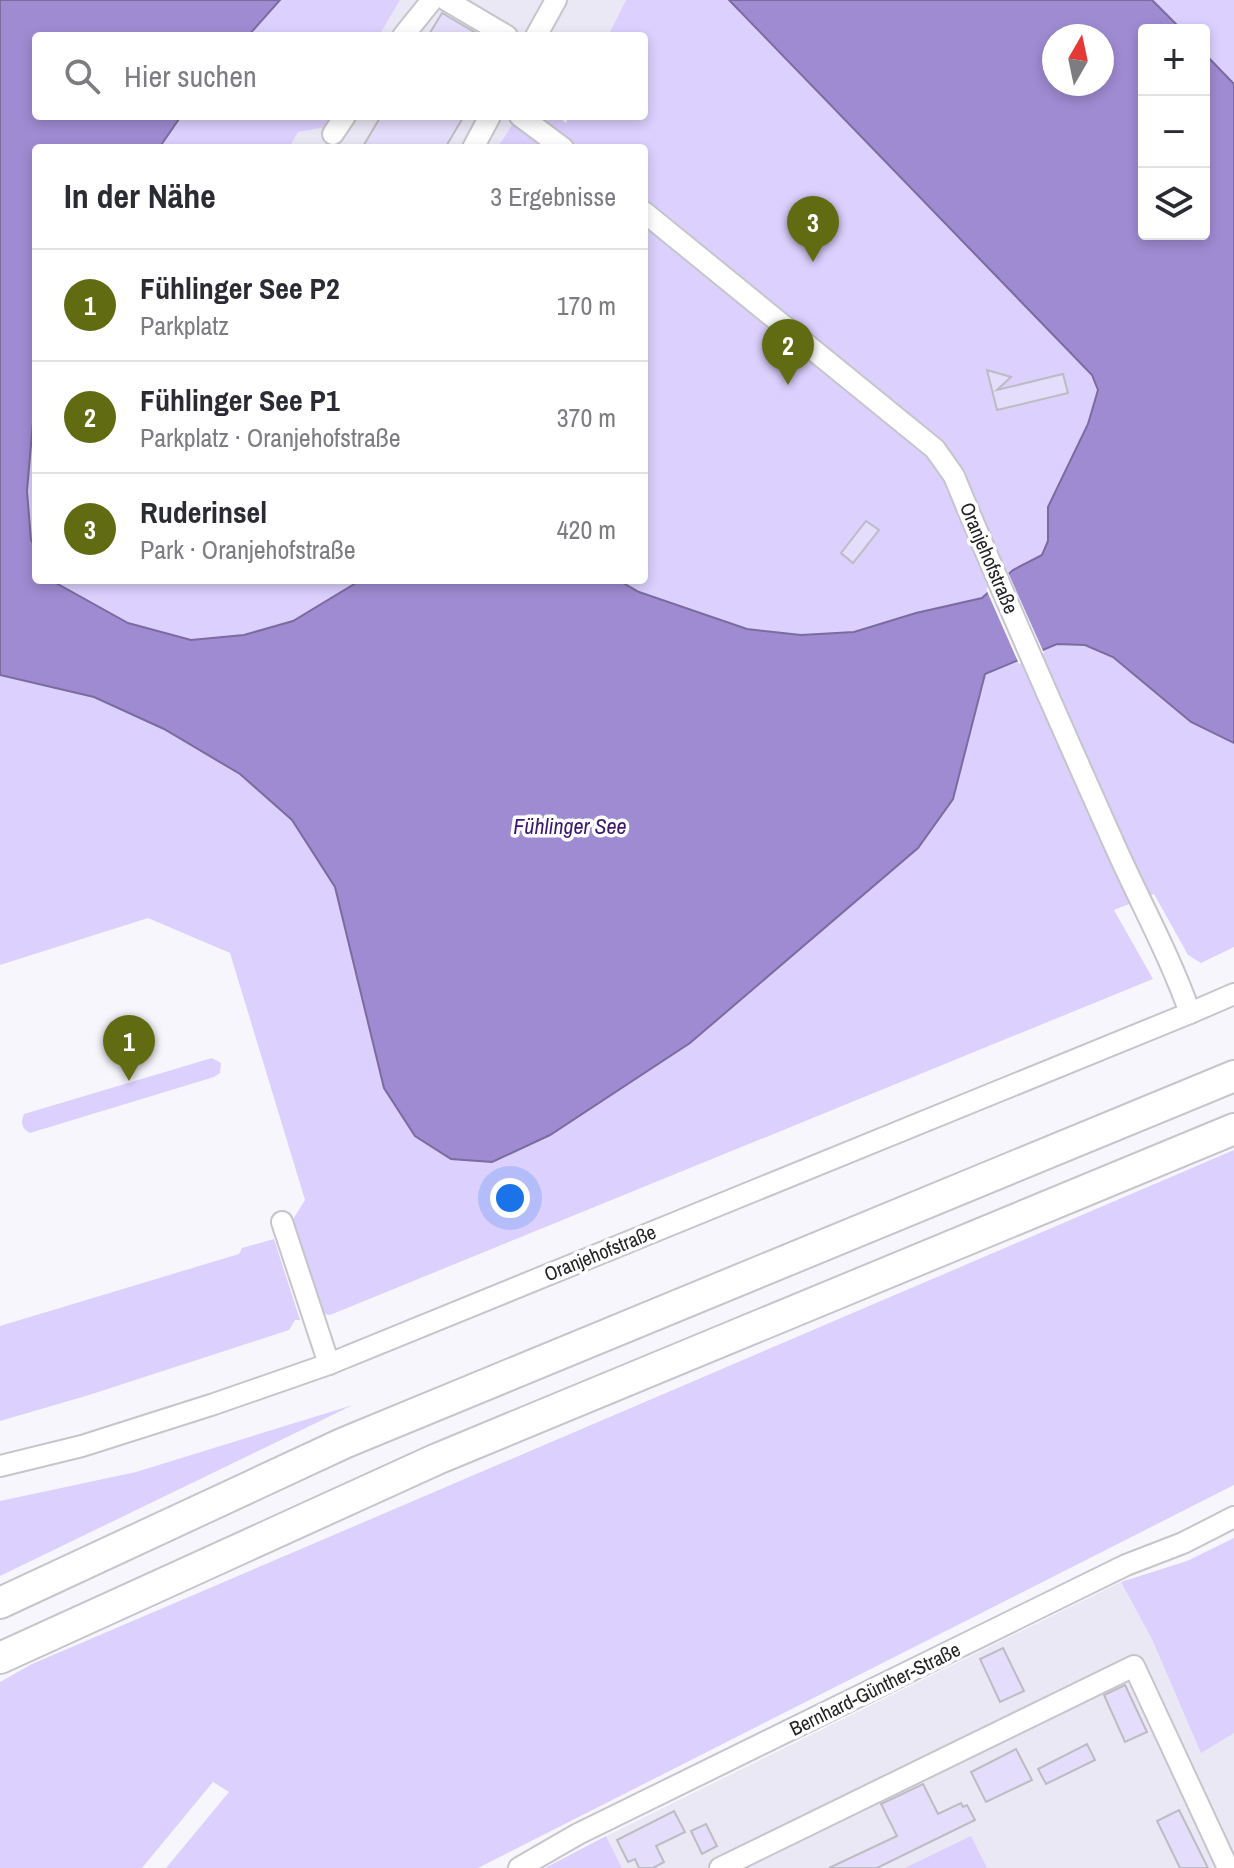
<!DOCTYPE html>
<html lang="de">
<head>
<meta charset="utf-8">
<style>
  :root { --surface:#fff; --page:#f2f2f3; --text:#2b2b33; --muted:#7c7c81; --line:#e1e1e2; --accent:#616b12 }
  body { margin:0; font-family:"Archivo Narrow",sans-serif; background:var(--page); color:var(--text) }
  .controls { position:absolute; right:24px; top:24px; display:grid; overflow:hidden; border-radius:8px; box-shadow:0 4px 12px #0003 }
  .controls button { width:72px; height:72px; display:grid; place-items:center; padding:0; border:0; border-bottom:2px solid var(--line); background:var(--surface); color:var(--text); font:40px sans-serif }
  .compass { position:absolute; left:1042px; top:24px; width:72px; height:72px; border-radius:50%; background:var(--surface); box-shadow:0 4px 12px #0003; rotate:9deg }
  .you { position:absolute; left:510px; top:1198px; width:28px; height:28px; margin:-20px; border:6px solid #fff; border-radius:50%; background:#1a73e8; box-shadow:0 0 0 12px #1a73e833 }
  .badge { display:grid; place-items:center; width:52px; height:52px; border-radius:50%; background:var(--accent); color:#fff; font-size:26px; font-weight:700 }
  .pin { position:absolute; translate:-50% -66px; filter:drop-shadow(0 2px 4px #0008) }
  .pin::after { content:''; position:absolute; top:42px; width:28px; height:24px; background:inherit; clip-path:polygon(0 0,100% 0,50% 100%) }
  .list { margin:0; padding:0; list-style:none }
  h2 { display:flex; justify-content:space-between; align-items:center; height:104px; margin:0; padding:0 32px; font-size:34px }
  h2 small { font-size:26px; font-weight:400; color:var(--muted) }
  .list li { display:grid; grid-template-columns:52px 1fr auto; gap:24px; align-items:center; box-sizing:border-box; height:112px; padding:0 32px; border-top:2px solid var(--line) }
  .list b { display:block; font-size:30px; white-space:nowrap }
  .list p { margin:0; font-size:26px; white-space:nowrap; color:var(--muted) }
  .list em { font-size:26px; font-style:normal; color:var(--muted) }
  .icon { flex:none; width:44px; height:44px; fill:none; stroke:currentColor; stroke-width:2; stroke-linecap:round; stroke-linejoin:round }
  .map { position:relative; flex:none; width:1234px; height:1868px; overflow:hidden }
  .search { position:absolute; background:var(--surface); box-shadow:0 4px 12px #0003; left:32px; top:32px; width:616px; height:88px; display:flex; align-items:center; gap:20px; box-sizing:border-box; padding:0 28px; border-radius:8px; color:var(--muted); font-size:30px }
  .panel { position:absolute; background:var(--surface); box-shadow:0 4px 12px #0003; left:32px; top:144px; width:616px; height:440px; border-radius:8px }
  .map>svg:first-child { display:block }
  .built { fill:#ebe8f6 }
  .green { fill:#dbd0fe }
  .water { fill:#9f8bd2; stroke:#7a6c9e; stroke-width:2; fill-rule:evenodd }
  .pier { fill:#f8f6fd }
  .building { fill:#e4ddfc; stroke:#bdbcc2; stroke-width:2 }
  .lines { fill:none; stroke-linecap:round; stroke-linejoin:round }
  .minor-casing { stroke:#c6c5cb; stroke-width:24 }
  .highway-casing { stroke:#c6c5cb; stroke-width:34 }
  .minor { stroke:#fff; stroke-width:20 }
  .highway { stroke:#fff; stroke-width:30 }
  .labels { text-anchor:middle; stroke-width:7; stroke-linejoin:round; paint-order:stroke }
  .street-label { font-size:20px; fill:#242325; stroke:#fff }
  .water-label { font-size:22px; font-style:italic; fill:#3a176b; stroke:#fff }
</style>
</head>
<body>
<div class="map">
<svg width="1234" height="1868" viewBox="0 0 1234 1868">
  <rect width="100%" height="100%" fill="#f8f6fd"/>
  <g class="built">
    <polygon points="400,0 626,0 608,36 379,36"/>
    <polygon points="333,116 518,116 497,148 289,148 298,132 326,127"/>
    <polygon points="1121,1582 1153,1638 1234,1598 1234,1868 622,1868 606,1836"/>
  </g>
  <g class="green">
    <polygon points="280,0 400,0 379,36 248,36"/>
    <polygon points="626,0 729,0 1092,375 1098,390 1088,424 1048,507 1048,541 1042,555 1013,570 982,598 916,613 854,632 801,635 747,629 639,592 618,580 644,580 644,148 497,148 518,116 557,116 566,123 569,116 644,116 644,36 608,36"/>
    <polygon points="1152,0 1234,0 1234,84 1204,53 1204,30 1182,30"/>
    <polygon points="181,116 333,116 326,127 298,132 289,148 159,148"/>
    <path d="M36,387V548C18,517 33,425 36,387Z"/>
    <polygon points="54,580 361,580 293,621 244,635 191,640 128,623 56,583"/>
    <polygon points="1057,644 1085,645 1113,657 1191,722 1234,743 1234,947 1201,963 1188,955 1154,894 1114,910 1153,979 330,1315 325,1314 319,1307 292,1221 305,1200 230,953 148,918 0,965 0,675 94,697 164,729 240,774 292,820 335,887 384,1088 451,1159 492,1162 550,1135 689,1043 918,848 953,799 985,675"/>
    <path d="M212,1058L221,1063L220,1073L214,1077L30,1133C22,1129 20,1123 24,1114Z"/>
    <polygon points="1234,1150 1234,1485 478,1868 166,1868 229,1792 213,1782 142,1868 0,1868 0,1682 32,1664"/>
    <polygon points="274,1239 300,1320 295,1320 289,1330 89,1395 0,1421 0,1326 239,1254 242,1248"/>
    <polygon points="353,1405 0,1576 0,1501 136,1472"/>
    <polygon points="1234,1538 1234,1733 1201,1753 1152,1639 1121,1582 1187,1561"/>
    <polygon points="606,1836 622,1868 545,1868"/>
    <polygon points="971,1836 987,1868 905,1868"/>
  </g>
  <path class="water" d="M0,0H280L248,36H36V116H181L159,148H36V387L27,491L31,540L36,548V580H54L56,583L128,623L191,640L244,635L293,621L361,580H618L639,592L747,629L801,635L854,632L916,613L982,598L1013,570L1042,555L1048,541V507L1088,424L1098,390L1092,375L729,0H1152L1182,30H1144V234H1204V53L1234,84V743L1191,722L1113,657L1085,645L1057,644L985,674L953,799L918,848L690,1043L550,1135L492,1162L451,1159L415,1136L384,1088L335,887L292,820L240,774L164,729L94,697L0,675ZM1054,36H1102V84H1054Z"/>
  <polygon class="pier" points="1007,570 1044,653 1019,664 986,589"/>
  <g class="building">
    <polygon points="442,13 481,36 428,36"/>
    <polygon points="381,116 464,116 445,148 362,148"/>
    <polygon points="987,370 1011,377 997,390 1063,374 1068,393 997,410"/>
    <polygon points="866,521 879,530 853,563 841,553"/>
    <polygon points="1003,1648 1024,1691 1000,1702 980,1659"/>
    <polygon points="1125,1685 1147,1732 1125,1742 1104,1695"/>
    <polygon points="1087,1744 1095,1760 1046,1784 1038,1769"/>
    <polygon points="1016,1749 1032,1780 986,1802 971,1772"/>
    <polygon points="923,1784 938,1814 961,1803 963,1807 967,1805 975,1820 877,1868 829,1868 897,1836 881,1804"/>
    <polygon points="1179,1810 1208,1868 1180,1868 1157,1821"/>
    <polygon points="674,1811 685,1832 656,1846 664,1862 653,1868 639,1868 635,1859 628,1862 617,1840"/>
    <polygon points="706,1824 717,1846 702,1854 691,1831"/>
  </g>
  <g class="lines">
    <defs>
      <g id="minor">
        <polyline points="446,0 507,36"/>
        <polyline points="403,36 432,0"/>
        <polyline points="536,36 556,0"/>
        <polyline points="520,116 563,148"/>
        <polyline points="333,134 345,116"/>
        <polyline points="473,148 490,116"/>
        <path d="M644,212L935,449L954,476C1005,600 1060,723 1115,846C1140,902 1170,956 1190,1013"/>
        <polyline points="282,1222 329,1364"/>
        <polyline points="0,1466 82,1446 214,1404 329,1364 1190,1013 1234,994"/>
        <polyline points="519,1868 578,1834 1126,1565 1183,1543 1234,1517"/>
        <polyline points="720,1868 1134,1666 1228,1868"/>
      </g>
      <g id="highway">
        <polyline points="0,1603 344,1443 1234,1076"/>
        <polyline points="0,1658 437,1459 1234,1129"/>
      </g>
    </defs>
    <use href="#minor" class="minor-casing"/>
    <use href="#highway" class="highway-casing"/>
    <use href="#minor" class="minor"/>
    <use href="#highway" class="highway"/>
  </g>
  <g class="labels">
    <g class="street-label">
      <text transform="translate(989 558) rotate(67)" y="7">Oranjehofstraße</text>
      <text transform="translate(600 1253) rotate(-22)" y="7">Oranjehofstraße</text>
      <text transform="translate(875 1689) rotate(-26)" y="7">Bernhard-Günther-Straße</text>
    </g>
    <g class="water-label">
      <text x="570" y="834">Fühlinger See</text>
    </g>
  </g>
</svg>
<div class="controls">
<button>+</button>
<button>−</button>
<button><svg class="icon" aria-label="layers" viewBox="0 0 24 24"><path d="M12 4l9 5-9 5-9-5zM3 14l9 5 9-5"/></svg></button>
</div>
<svg class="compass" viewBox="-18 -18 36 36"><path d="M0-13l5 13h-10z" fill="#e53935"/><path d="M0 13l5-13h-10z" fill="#7c7c81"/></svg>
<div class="you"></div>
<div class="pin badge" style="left:129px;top:1081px">1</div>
<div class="pin badge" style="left:788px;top:385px">2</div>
<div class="pin badge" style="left:813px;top:262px">3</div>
<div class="search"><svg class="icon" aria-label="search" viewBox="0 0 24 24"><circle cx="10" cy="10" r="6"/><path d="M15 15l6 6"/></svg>Hier suchen</div>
<section class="panel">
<h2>In der Nähe<small>3 Ergebnisse</small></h2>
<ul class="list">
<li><span class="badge">1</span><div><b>Fühlinger See P2</b><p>Parkplatz</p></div><em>170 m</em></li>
<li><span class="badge">2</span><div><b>Fühlinger See P1</b><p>Parkplatz · Oranjehofstraße</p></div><em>370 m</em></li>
<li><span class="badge">3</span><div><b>Ruderinsel</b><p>Park · Oranjehofstraße</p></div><em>420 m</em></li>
</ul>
</section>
</div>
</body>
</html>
